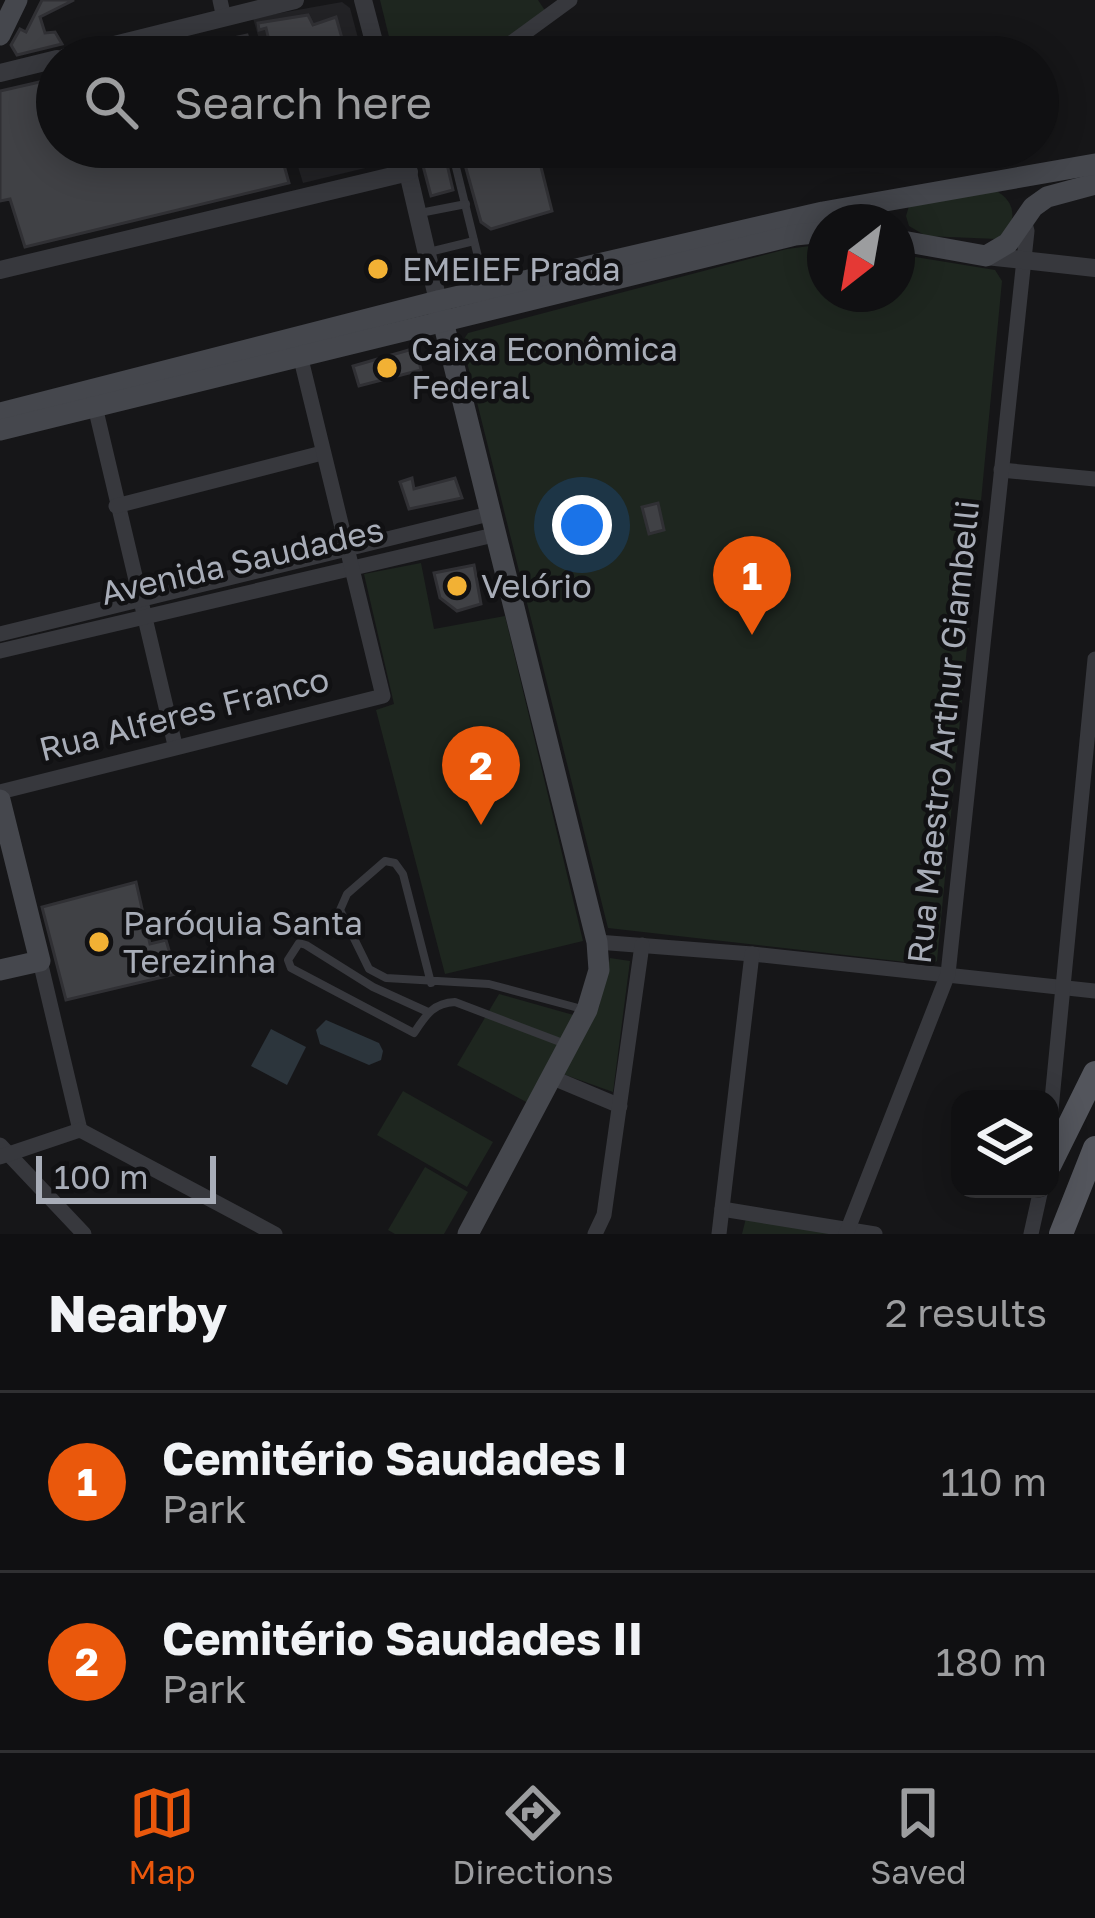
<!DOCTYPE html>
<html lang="en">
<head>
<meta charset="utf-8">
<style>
  :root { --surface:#101012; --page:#1e1e20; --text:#f1f3f6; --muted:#9c9d9f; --line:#303032; --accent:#ea580c }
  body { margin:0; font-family:"Golos Text",sans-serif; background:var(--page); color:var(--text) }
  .controls { position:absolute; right:36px; bottom:36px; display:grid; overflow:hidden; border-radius:24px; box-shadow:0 6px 30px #0003 }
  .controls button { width:108px; height:108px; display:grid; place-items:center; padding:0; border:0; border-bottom:3px solid var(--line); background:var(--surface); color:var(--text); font:60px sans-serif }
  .compass { position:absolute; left:807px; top:204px; width:108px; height:108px; border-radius:50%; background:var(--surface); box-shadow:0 6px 30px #0003; rotate:211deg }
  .scale { position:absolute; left:36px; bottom:30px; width:180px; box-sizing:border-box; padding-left:12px; border:6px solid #a8adb8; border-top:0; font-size:33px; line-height:42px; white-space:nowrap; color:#a8adb8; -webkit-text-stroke:9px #111113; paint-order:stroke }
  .you { position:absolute; left:582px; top:525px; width:42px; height:42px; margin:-30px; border:9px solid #fff; border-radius:50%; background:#1a73e8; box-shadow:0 0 0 18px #1a73e833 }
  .badge { display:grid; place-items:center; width:78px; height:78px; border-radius:50%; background:var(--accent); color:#fff; font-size:39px; font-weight:700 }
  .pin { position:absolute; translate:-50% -99px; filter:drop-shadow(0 3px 6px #0008) }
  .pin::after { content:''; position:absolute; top:63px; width:42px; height:36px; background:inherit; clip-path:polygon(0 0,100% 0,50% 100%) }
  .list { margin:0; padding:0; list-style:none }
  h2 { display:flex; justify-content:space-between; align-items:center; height:156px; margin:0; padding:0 48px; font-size:51px }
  h2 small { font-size:39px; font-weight:400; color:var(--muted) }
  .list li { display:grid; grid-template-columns:78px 1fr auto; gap:36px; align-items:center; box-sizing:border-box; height:180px; padding:0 48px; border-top:3px solid var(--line) }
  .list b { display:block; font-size:45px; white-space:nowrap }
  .list p { margin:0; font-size:39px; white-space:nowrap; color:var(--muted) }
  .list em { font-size:39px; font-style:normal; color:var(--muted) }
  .icon { flex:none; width:66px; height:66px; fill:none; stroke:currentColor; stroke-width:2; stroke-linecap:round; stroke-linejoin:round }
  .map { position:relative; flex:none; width:1095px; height:1234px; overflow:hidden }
  .search { position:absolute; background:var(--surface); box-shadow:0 6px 30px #0003; left:36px; right:36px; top:36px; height:132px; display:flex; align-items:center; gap:30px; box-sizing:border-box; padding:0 42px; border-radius:66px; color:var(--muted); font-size:45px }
  .sheet { height:516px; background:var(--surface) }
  nav { display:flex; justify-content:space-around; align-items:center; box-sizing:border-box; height:168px; border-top:3px solid var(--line); background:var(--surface); font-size:33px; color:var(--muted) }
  nav a { display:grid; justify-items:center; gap:6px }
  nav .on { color:var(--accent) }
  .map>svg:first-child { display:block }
  .built { fill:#222225 }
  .green { fill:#1e261f }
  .water { fill:#2c353c }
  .building { fill:#404145; stroke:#303034; stroke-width:3 }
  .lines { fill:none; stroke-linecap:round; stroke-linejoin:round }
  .service { stroke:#37383d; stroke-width:8 }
  .minor { stroke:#37383d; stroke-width:15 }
  .tertiary { stroke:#37383d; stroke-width:18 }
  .secondary { stroke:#45474d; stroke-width:21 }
  .primary { stroke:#53555c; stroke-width:24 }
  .poi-dot { fill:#f2b134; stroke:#111113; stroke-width:4.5 }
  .labels { text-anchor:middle; stroke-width:9; stroke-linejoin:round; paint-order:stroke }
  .poi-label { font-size:33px; fill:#a8adb8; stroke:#111113; text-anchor:start }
  .street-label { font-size:33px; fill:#a8adb8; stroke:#111113 }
</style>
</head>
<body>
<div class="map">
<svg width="1095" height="1234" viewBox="0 0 1095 1234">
  <rect width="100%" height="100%" fill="#161618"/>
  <g class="built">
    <polygon points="342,2 350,8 363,57 264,57 253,18"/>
    <polygon points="292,147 386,147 389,157 382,164 303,183"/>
  </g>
  <g class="green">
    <polygon points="380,0 538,0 546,12 486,57 394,57"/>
    <path d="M994,190C1017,200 1019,226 997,239L926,236L909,226L906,216L909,206Z"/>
    <polygon points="825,244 825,294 897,294 897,254 995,270 1002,281 937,961 932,965 608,928 462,342 468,333 787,249"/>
    <polygon points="421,563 434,629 505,616 583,941 445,974 376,710 394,704 364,574"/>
    <polygon points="610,958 630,961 613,1092 563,1074 599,1007"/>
    <polygon points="499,994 577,1016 530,1104 457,1065"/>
    <polygon points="403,1091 493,1142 467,1187 377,1135"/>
    <polygon points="425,1167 468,1192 444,1234 395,1234 388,1230"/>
    <polygon points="746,1218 833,1234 742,1234"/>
  </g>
  <g class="water">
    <polygon points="326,1020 379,1043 383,1051 381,1060 369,1065 320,1044 316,1030"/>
    <polygon points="271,1029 306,1047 287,1085 251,1066"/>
  </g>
  <g class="building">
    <polygon points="42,0 74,0 40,17 45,33 55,32 62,44 17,55 11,45 20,29 26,32"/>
    <polygon points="308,15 313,25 336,17 345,49 331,51 329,45 298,57 273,57 266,28 259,30 258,23"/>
    <polygon points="247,35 253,57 166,57 165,53"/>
    <polygon points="57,78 57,147 279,147 289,183 25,247 10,199 0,201 0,91"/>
    <polygon points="418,147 443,147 453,190 431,196"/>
    <polygon points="460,147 536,147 552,211 491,229 481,222"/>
    <polygon points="416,348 421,370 359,386 353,366"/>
    <polygon points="412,478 414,489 455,478 462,498 409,509 400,482"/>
    <polygon points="658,503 664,530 649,534 642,507"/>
    <polygon points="474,565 481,604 457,611 440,598 434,573"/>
    <polygon points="136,882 150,944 166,940 176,974 66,1000 42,907"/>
  </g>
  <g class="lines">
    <g class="service">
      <polyline points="451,147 485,285"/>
      <polyline points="420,213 466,204"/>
      <polyline points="429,252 474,241"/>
      <polyline points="431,983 403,874 395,863 385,861 347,894 340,910 369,969 386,978 489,984 582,1009"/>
      <path d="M428,1012L373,987L306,945L299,943L288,960L291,968L414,1033C426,1015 433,1003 455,1002L568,1045"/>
    </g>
    <g class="minor">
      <polyline points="220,0 224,18"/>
      <polyline points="492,57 570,0"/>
      <polyline points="93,398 175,745"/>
      <polyline points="1001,470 1095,479"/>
      <polyline points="116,506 322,453"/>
      <polyline points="0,634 493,513"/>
      <polyline points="0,651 498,534"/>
      <polyline points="0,792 383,696 300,355"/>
      <polyline points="597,942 752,954 1095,991"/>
      <polyline points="40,961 80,1130"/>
      <polyline points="551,1077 620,1106"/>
      <polyline points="1050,1120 1095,659"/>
      <polyline points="0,1145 84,1234"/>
      <polyline points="0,1157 80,1130 275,1234"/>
      <polyline points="722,1209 875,1234"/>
      <polyline points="595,1234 604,1215 642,945"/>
      <polyline points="719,1234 752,954"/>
      <polyline points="846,1234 948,974 1027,231 1024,220"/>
      <polyline points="1031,1234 1041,1189"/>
    </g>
    <g class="tertiary">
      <polyline points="363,0 378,57"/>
      <polyline points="66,57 295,0"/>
      <polyline points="0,73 57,59"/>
      <polyline points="402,147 438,301"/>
      <polyline points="986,256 1095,268"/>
      <polyline points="0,270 409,172"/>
    </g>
    <g class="secondary">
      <polyline points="0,35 17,0"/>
      <polyline points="897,240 986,256 1008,243 1033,207 1047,197 1095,184"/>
      <polyline points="438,301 597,942 599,970 587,1010 468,1234"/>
      <polyline points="0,413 438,301 823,212 1095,164"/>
      <polyline points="0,430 795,235 825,232"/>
      <polyline points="0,800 40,961 0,970"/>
    </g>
    <g class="primary">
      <polyline points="1050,1164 1095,1073"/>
      <polyline points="1061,1234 1095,1148"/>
    </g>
  </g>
  <g class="poi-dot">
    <circle cx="378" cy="269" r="12"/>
    <circle cx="387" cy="368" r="12"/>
    <circle cx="457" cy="586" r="12"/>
    <circle cx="99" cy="942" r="12"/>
  </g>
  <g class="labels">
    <g class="poi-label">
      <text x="402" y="281">EMEIEF Prada</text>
      <text x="411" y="361">Caixa Econômica<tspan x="411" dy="38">Federal</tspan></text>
      <text x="481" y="598">Velório</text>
      <text x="123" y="935">Paróquia Santa<tspan x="123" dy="38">Terezinha</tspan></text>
    </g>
    <g class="street-label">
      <text transform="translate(242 561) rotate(-13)" y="12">Avenida Saudades</text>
      <text transform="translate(184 714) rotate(-14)" y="12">Rua Alferes Franco</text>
      <text transform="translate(943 732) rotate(-84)" y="12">Rua Maestro Arthur Giambelli</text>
    </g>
  </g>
</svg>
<div class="controls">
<button><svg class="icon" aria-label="layers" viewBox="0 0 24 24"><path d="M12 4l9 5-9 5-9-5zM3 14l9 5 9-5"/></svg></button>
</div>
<svg class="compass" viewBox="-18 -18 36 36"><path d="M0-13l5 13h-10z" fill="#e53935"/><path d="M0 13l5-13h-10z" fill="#9c9d9f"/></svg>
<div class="scale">100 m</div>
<div class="you"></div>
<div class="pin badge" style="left:752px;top:635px">1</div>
<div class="pin badge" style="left:481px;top:825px">2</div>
<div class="search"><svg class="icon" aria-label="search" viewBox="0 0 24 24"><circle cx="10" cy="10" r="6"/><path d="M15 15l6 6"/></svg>Search here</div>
</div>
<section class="sheet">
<h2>Nearby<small>2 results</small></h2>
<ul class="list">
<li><span class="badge">1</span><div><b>Cemitério Saudades I</b><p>Park</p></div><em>110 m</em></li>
<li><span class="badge">2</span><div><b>Cemitério Saudades II</b><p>Park</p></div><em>180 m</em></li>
</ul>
</section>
<nav>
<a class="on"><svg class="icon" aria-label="map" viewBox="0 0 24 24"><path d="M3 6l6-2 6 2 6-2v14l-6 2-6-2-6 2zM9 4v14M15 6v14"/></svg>Map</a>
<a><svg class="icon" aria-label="directions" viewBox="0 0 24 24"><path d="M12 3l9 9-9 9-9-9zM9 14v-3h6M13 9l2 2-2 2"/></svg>Directions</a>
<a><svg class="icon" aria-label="saved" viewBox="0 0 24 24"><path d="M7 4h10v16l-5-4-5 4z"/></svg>Saved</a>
</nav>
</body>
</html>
